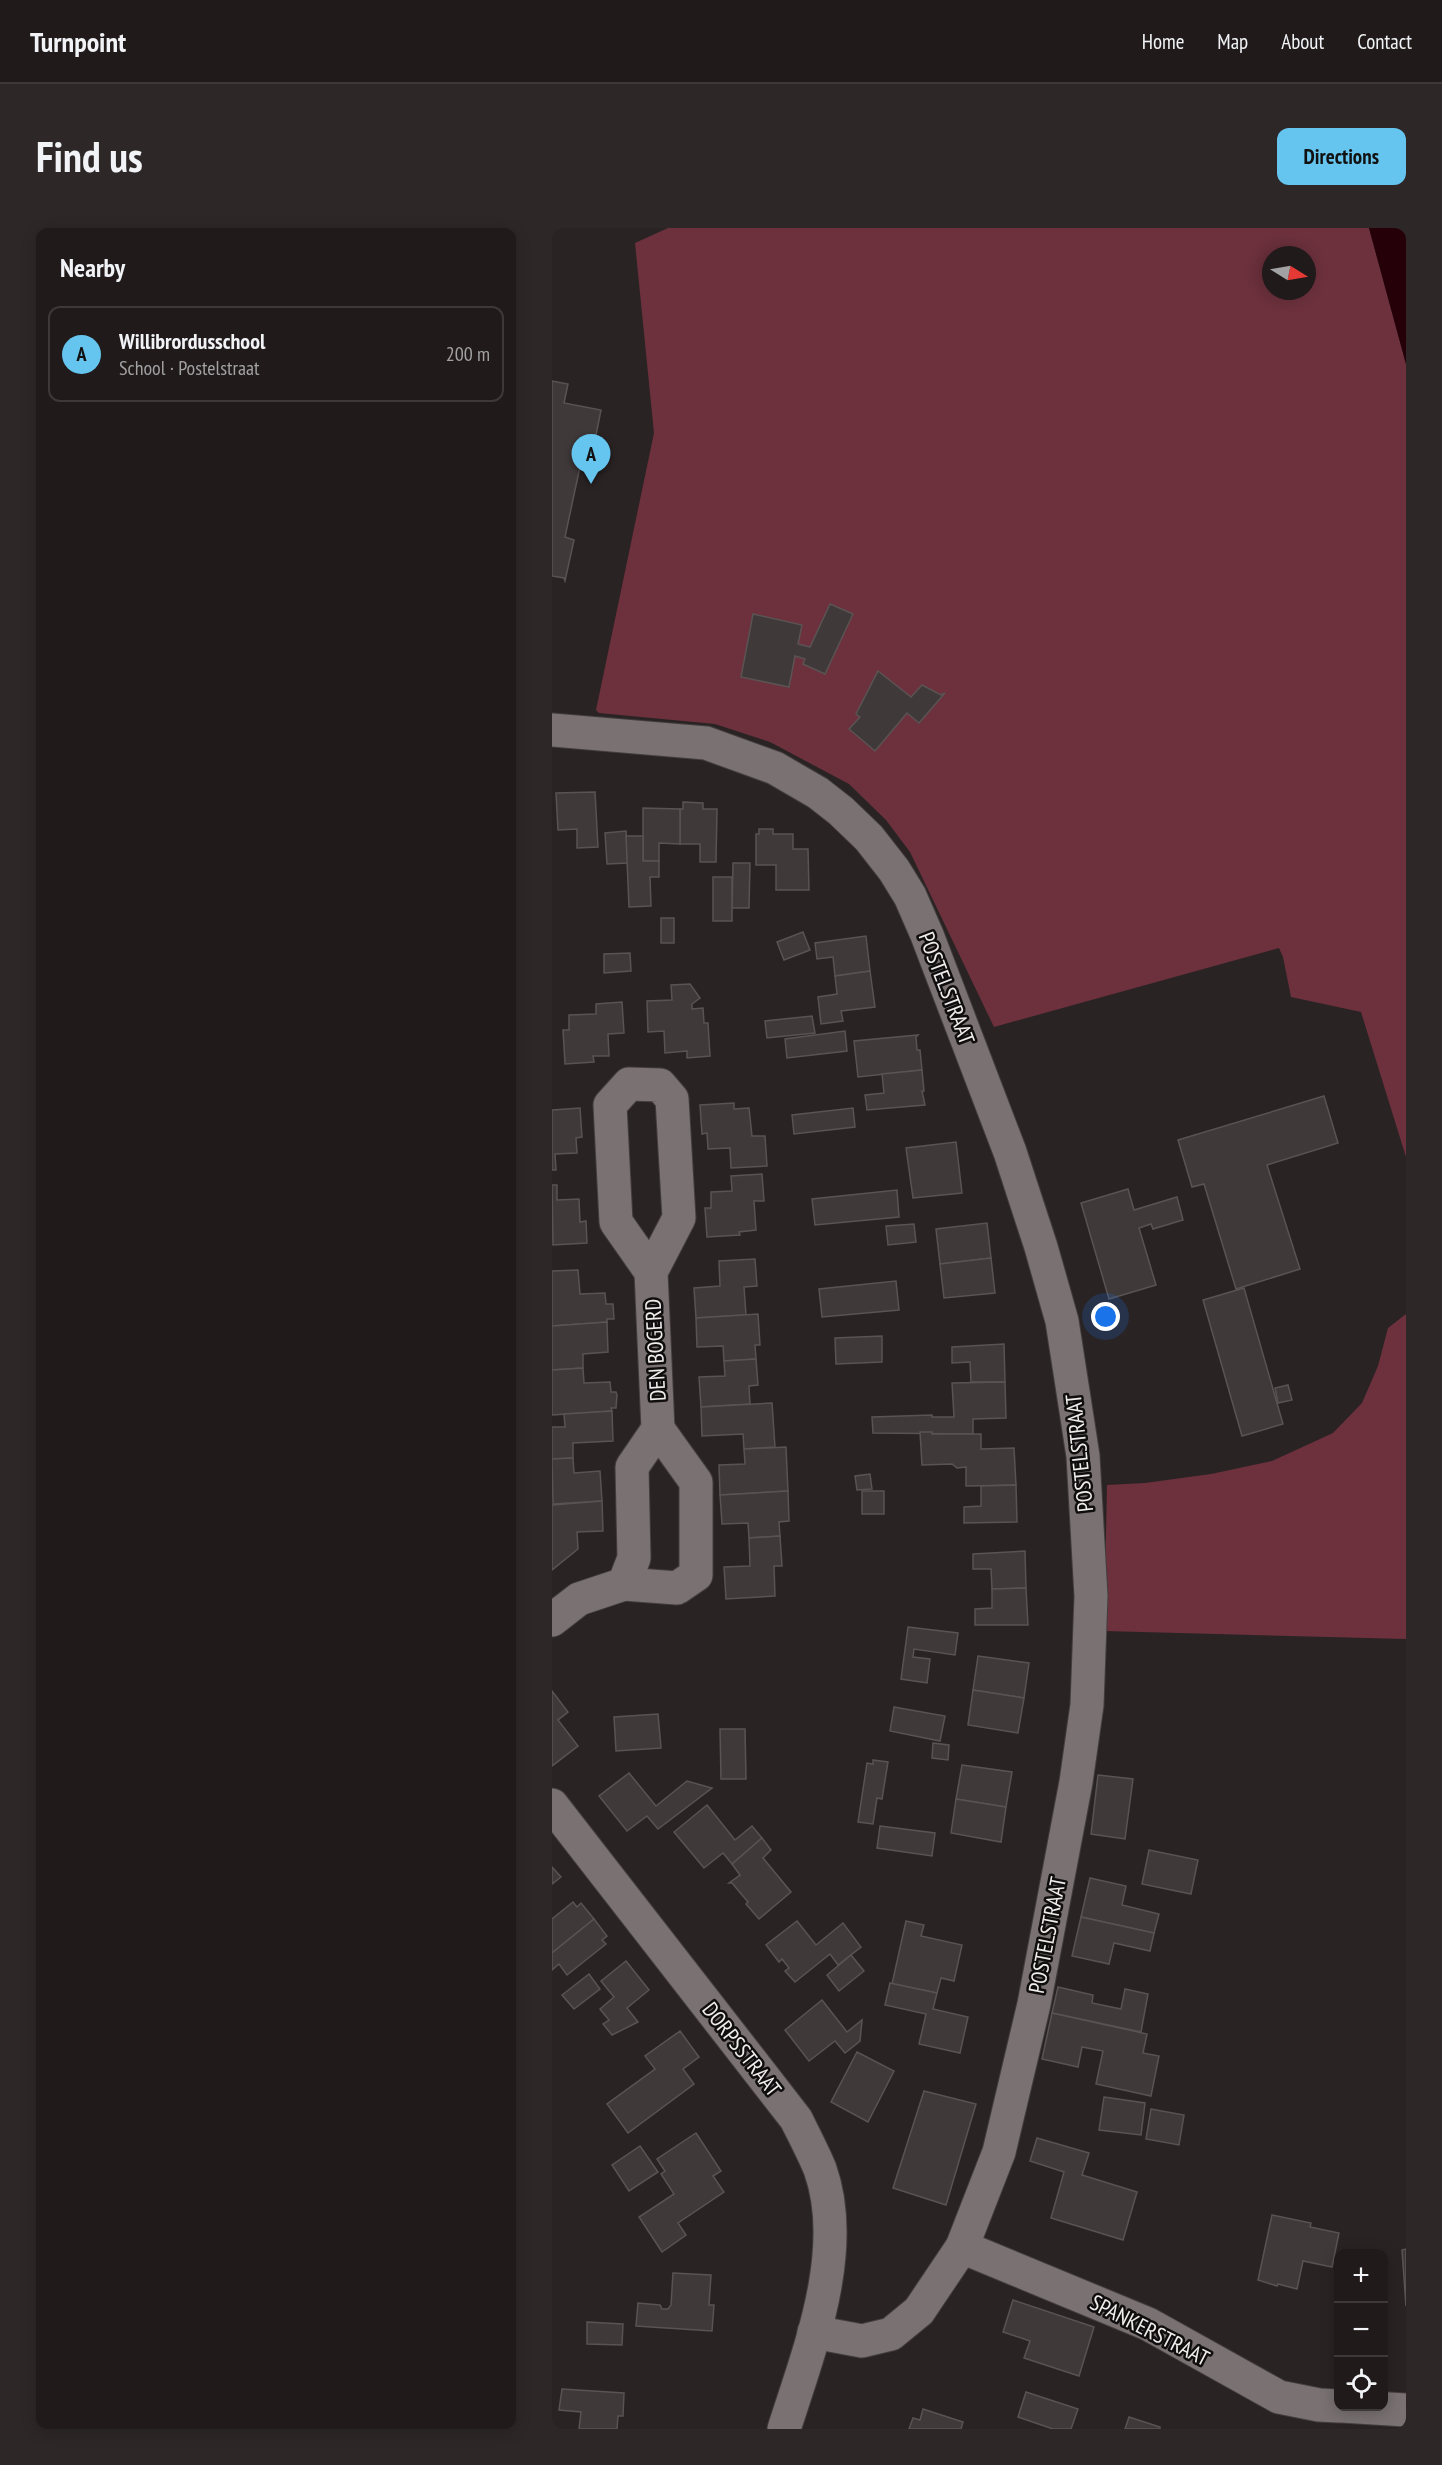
<!DOCTYPE html>
<html lang="en">
<head>
<meta charset="utf-8">
<style>
  :root { --surface:#201a1b; --page:#2d2728; --text:#f1f3f6; --muted:#a2a1a3; --line:#3d383a; --accent:#65c5ee }
  body { margin:0; font-family:"PT Sans Narrow",sans-serif; background:var(--page); color:var(--text) }
  .controls { position:absolute; right:18px; bottom:18px; display:grid; overflow:hidden; border-radius:12px; box-shadow:0 3px 15px #0003 }
  .controls button { width:54px; height:54px; display:grid; place-items:center; padding:0; border:0; border-bottom:2px solid var(--line); background:var(--surface); color:var(--text); font:30px sans-serif }
  .compass { position:absolute; left:710px; top:18px; width:54px; height:54px; border-radius:50%; background:var(--surface); box-shadow:0 3px 15px #0003; rotate:101deg }
  .you { position:absolute; left:554px; top:1089px; width:21px; height:21px; margin:-15px; border:4px solid #fff; border-radius:50%; background:#1a73e8; box-shadow:0 0 0 9px #1a73e833 }
  .badge { display:grid; place-items:center; width:39px; height:39px; border-radius:50%; background:var(--accent); color:#111; font-size:20px; font-weight:700 }
  .pin { position:absolute; translate:-50% -50px; filter:drop-shadow(0 2px 3px #0008) }
  .pin::after { content:''; position:absolute; top:32px; width:21px; height:18px; background:inherit; clip-path:polygon(0 0,100% 0,50% 100%) }
  .list { margin:0; padding:0; list-style:none }
  h2 { display:flex; justify-content:space-between; align-items:center; height:78px; margin:0; padding:0 24px; font-size:26px }
  h2 small { font-size:20px; font-weight:400; color:var(--muted) }
  .list li { display:grid; grid-template-columns:39px 1fr auto; gap:18px; align-items:center; box-sizing:border-box; height:96px; margin:0 12px 12px; padding:0 12px; border:2px solid var(--line); border-radius:12px }
  .list b { display:block; font-size:22px; white-space:nowrap }
  .list p { margin:0; font-size:20px; white-space:nowrap; color:var(--muted) }
  .list em { font-size:20px; font-style:normal; color:var(--muted) }
  .icon { flex:none; width:33px; height:33px; fill:none; stroke:currentColor; stroke-width:2; stroke-linecap:round; stroke-linejoin:round }
  .map { position:relative; flex:none; width:854px; height:2201px; overflow:hidden; border-radius:12px }
  header { display:flex; align-items:center; gap:36px; box-sizing:border-box; height:84px; padding:0 30px; background:var(--surface); border-bottom:2px solid var(--line) }
  header strong { font-size:28px }
  nav { display:flex; gap:33px; margin-inline-start:auto; font-size:21px }
  .intro { display:flex; align-items:center; justify-content:space-between; box-sizing:border-box; height:144px; padding:0 36px }
  h1 { margin:0; font-size:42px }
  .button { padding:15px 27px; border-radius:12px; background:var(--accent); color:#111; font-size:21px; font-weight:700 }
  main { display:flex; gap:36px; padding:0 36px }
  aside { flex:1; background:var(--surface); border-radius:12px; box-shadow:0 3px 15px #0003 }
  .map>svg:first-child { display:block }
  .green { fill:#6c313d; fill-rule:evenodd }
  .water { fill:#250008 }
  .building { fill:#40393a; stroke:#5a5353; stroke-width:1.5 }
  .lines { fill:none; stroke-linecap:round; stroke-linejoin:round }
  .minor-casing { stroke:#433e3e; stroke-width:35 }
  .minor { stroke:#797172; stroke-width:33 }
  .labels { text-anchor:middle; stroke-width:5; stroke-linejoin:round; paint-order:stroke }
  .street-label { font-size:22px; fill:#f1eded; stroke:#100d0e }
</style>
</head>
<body>
<header>
<strong>Turnpoint</strong>
<nav><a>Home</a><a>Map</a><a>About</a><a>Contact</a></nav>
</header>
<div class="intro"><h1>Find us</h1><a class="button">Directions</a></div>
<main>
<aside>
<h2>Nearby<small></small></h2>
<ul class="list">
<li><span class="badge">A</span><div><b>Willibrordusschool</b><p>School · Postelstraat</p></div><em>200 m</em></li>
</ul>
</aside>
<div class="map">
<svg width="854" height="2201" viewBox="0 0 854 2201">
  <rect width="100%" height="100%" fill="#2a2324"/>
  <g class="green">
    <path d="M116,0H817L854,136V929L809,784L739,769L731,729L727,720L442,799L358,624L334,592L297,556L218,514L163,496L47,485L44,482L102,205L83,15ZM719,27H755V63H719Z"/>
    <polygon points="854,1086 854,1411 552,1403 555,1257 593,1255 659,1246 720,1233 781,1205 810,1175 826,1138 836,1100"/>
  </g>
  <polygon class="water" points="817,0 854,0 854,136"/>
  <g class="building">
    <polygon points="0,153 16,156 12,175 49,182 41,222 32,220 13,309 22,312 13,353 12,350 0,348"/>
    <polygon points="278,376 301,386 273,446 251,436 253,431 243,428 237,459 189,449 201,386 250,397 246,416 258,419"/>
    <polygon points="326,443 359,469 370,457 389,467 393,465 367,495 355,485 323,523 297,501 308,489 304,486"/>
    <polygon points="43,564 46,619 25,620 25,601 6,602 4,565"/>
    <polygon points="131,574 151,575 151,581 165,581 164,634 148,634 148,616 128,616 128,581 131,581"/>
    <polygon points="91,580 128,581 128,616 107,615 107,633 91,633"/>
    <polygon points="207,601 221,601 221,606 241,606 241,621 256,621 257,662 224,662 224,637 204,637 204,606 207,606"/>
    <polygon points="74,603 76,635 55,636 53,605"/>
    <polygon points="74,608 91,608 91,633 107,633 107,649 98,649 99,678 77,679"/>
    <polygon points="181,635 198,635 197,680 180,680"/>
    <rect x="161" y="649" width="19" height="44"/>
    <rect x="109" y="690" width="13" height="25"/>
    <polygon points="251,704 258,722 232,732 225,714"/>
    <polygon points="314,708 318,743 283,748 281,729 265,731 263,715"/>
    <polygon points="78,725 79,743 52,745 52,726"/>
    <polygon points="318,743 323,779 289,783 291,793 269,796 266,769 285,766 283,748"/>
    <polygon points="138,756 148,770 140,776 140,781 151,780 152,795 156,795 158,828 135,830 135,823 113,825 112,803 96,804 95,773 120,772 119,757"/>
    <polygon points="70,774 72,805 56,806 57,828 41,828 42,834 13,836 11,802 17,802 17,787 44,786 44,776"/>
    <polygon points="260,788 263,805 215,810 213,793"/>
    <polygon points="293,803 295,823 235,830 233,811"/>
    <polygon points="366,807 364,809 365,822 368,822 370,842 306,849 302,813"/>
    <polygon points="370,842 372,863 370,863 373,877 315,882 313,867 332,865 330,846"/>
    <polygon points="772,868 786,915 715,937 748,1041 684,1061 652,956 640,959 626,912"/>
    <polygon points="182,875 182,881 197,880 200,908 213,908 215,938 179,940 178,920 156,921 155,905 150,906 148,877"/>
    <polygon points="28,880 30,909 24,910 25,925 3,926 4,942 0,942 0,882"/>
    <polygon points="301,880 303,899 242,906 240,887"/>
    <polygon points="404,914 410,965 361,970 354,920"/>
    <polygon points="210,946 212,973 202,973 204,1002 187,1004 188,1007 155,1009 153,980 159,980 159,964 180,963 179,948"/>
    <polygon points="0,957 5,957 5,972 27,971 28,994 34,993 35,1015 1,1017"/>
    <polygon points="576,961 582,982 625,969 631,992 601,1001 599,996 587,1000 604,1057 557,1071 529,975"/>
    <polygon points="345,962 347,989 263,997 260,971"/>
    <polygon points="435,995 439,1030 388,1036 384,1001"/>
    <polygon points="362,996 364,1014 336,1017 334,998"/>
    <polygon points="439,1030 443,1065 392,1070 388,1036"/>
    <polygon points="203,1031 205,1058 192,1059 194,1087 144,1090 142,1060 168,1058 167,1033"/>
    <polygon points="26,1042 28,1066 53,1065 54,1076 61,1076 62,1091 55,1091 55,1094 0,1098 0,1043"/>
    <polygon points="344,1053 347,1082 270,1089 267,1061"/>
    <polygon points="692,1060 731,1196 690,1208 651,1072"/>
    <polygon points="206,1086 208,1117 203,1117 204,1131 172,1133 171,1118 145,1119 144,1090"/>
    <polygon points="55,1094 56,1124 31,1126 31,1140 0,1142 0,1098"/>
    <polygon points="330,1108 330,1134 284,1136 283,1110"/>
    <polygon points="452,1116 453,1154 419,1154 418,1134 400,1135 400,1119"/>
    <polygon points="204,1131 206,1157 197,1158 198,1176 149,1179 147,1149 173,1148 172,1133"/>
    <polygon points="31,1140 32,1155 58,1154 59,1164 64,1164 65,1167 64,1180 59,1180 60,1183 0,1187 0,1142"/>
    <polygon points="453,1154 454,1190 421,1191 421,1206 321,1205 320,1189 380,1187 380,1189 402,1189 400,1155"/>
    <polygon points="736,1157 740,1172 726,1175 723,1160"/>
    <polygon points="220,1175 223,1219 192,1221 191,1206 150,1208 149,1179"/>
    <polygon points="60,1183 61,1213 21,1215 21,1230 0,1231 0,1199 13,1199 12,1186"/>
    <polygon points="368,1204 380,1204 380,1206 429,1206 429,1221 462,1220 464,1257 414,1258 414,1239 405,1240 400,1236 370,1237"/>
    <polygon points="234,1219 236,1263 168,1267 167,1237 193,1236 192,1221"/>
    <polygon points="21,1230 22,1245 48,1243 50,1273 1,1276 0,1231"/>
    <polygon points="318,1246 320,1261 305,1262 303,1248"/>
    <polygon points="464,1257 465,1294 412,1295 412,1279 429,1278 429,1258"/>
    <polygon points="236,1263 237,1293 227,1294 228,1308 197,1310 196,1295 170,1296 168,1267"/>
    <rect x="310" y="1263" width="22" height="23"/>
    <polygon points="50,1273 51,1303 25,1304 26,1321 0,1342 0,1277"/>
    <polygon points="228,1308 230,1338 222,1338 223,1368 174,1371 172,1339 198,1338 197,1310"/>
    <polygon points="473,1323 474,1360 440,1361 439,1341 421,1341 421,1326"/>
    <polygon points="474,1360 476,1397 423,1397 423,1381 440,1380 440,1361"/>
    <polygon points="356,1399 406,1405 403,1427 362,1421 361,1429 378,1431 375,1455 349,1451"/>
    <polygon points="426,1428 477,1435 472,1470 421,1462"/>
    <polygon points="421,1462 472,1470 466,1505 416,1497"/>
    <polygon points="0,1463 16,1484 6,1492 26,1518 0,1538"/>
    <polygon points="342,1479 393,1488 388,1513 338,1503"/>
    <polygon points="106,1486 109,1520 64,1523 62,1489"/>
    <polygon points="168,1501 193,1501 194,1551 169,1551"/>
    <polygon points="381,1515 397,1517 396,1532 380,1530"/>
    <polygon points="321,1532 336,1534 330,1571 325,1570 321,1596 306,1594 315,1535 321,1536"/>
    <polygon points="410,1537 460,1544 454,1579 404,1571"/>
    <polygon points="77,1545 104,1578 135,1553 160,1560 106,1601 95,1588 75,1603 47,1568"/>
    <polygon points="546,1547 581,1551 573,1611 539,1606"/>
    <polygon points="404,1571 454,1579 449,1614 399,1605"/>
    <polygon points="155,1577 183,1612 200,1598 210,1610 180,1636 171,1625 152,1640 122,1604"/>
    <polygon points="328,1598 383,1605 380,1628 325,1620"/>
    <polygon points="210,1610 219,1622 211,1630 239,1664 207,1691 194,1676 196,1674 180,1655 177,1655 188,1647 180,1636"/>
    <polygon points="597,1622 646,1632 639,1666 590,1656"/>
    <polygon points="0,1639 9,1649 0,1656"/>
    <polygon points="538,1650 574,1658 570,1677 607,1686 602,1705 529,1689"/>
    <polygon points="21,1674 25,1679 29,1675 42,1691 0,1725 0,1691"/>
    <polygon points="529,1689 602,1705 598,1723 562,1715 557,1736 520,1728"/>
    <polygon points="42,1691 55,1708 50,1712 54,1716 15,1747 7,1736 0,1742 0,1725"/>
    <polygon points="245,1693 264,1717 291,1695 309,1719 286,1737 278,1726 243,1754 233,1743 237,1740 230,1731 227,1734 214,1717"/>
    <polygon points="354,1693 372,1697 369,1708 410,1717 402,1753 389,1750 385,1765 340,1756"/>
    <polygon points="299,1727 312,1743 287,1763 275,1747"/>
    <polygon points="74,1733 97,1762 75,1780 86,1794 60,1807 51,1796 57,1792 48,1781 62,1769 49,1753"/>
    <polygon points="37,1746 48,1761 22,1781 10,1767"/>
    <polygon points="338,1755 385,1765 381,1781 416,1789 408,1825 367,1816 374,1786 333,1777"/>
    <polygon points="506,1759 541,1767 540,1775 569,1781 573,1761 596,1766 589,1804 500,1785"/>
    <polygon points="270,1772 295,1804 310,1792 308,1813 293,1825 283,1813 257,1833 233,1802"/>
    <polygon points="500,1785 595,1806 591,1825 607,1828 599,1868 544,1856 551,1823 530,1819 526,1839 490,1831"/>
    <polygon points="128,1803 147,1829 131,1841 142,1856 76,1905 55,1876 103,1841 93,1828"/>
    <polygon points="305,1824 342,1843 316,1894 279,1874"/>
    <polygon points="372,1863 424,1876 394,1977 341,1960"/>
    <polygon points="552,1869 593,1875 589,1907 547,1902"/>
    <polygon points="599,1881 632,1887 627,1917 594,1911"/>
    <polygon points="144,1905 169,1943 161,1948 172,1964 126,1995 134,2007 110,2024 87,1989 122,1966 109,1946 113,1943 105,1931"/>
    <polygon points="485,1910 537,1925 530,1947 585,1964 571,2012 499,1990 512,1944 478,1933"/>
    <polygon points="88,1918 106,1944 77,1963 60,1937"/>
    <polygon points="720,1987 759,1995 758,1999 787,2005 780,2039 751,2033 745,2061 726,2056 725,2058 706,2052"/>
    <polygon points="854,2021 854,2078 850,2022"/>
    <polygon points="121,2045 159,2047 157,2077 162,2077 160,2103 84,2098 86,2075 108,2077 110,2081 116,2081 119,2077"/>
    <polygon points="461,2072 542,2099 527,2148 472,2130 478,2113 451,2104"/>
    <polygon points="35,2094 71,2096 70,2117 35,2116"/>
    <polygon points="10,2161 72,2165 71,2188 66,2188 65,2201 27,2201 29,2184 7,2182"/>
    <polygon points="474,2164 526,2181 519,2201 501,2201 466,2189"/>
    <polygon points="371,2181 411,2194 409,2201 357,2201 361,2190 368,2192"/>
    <polygon points="577,2189 608,2199 608,2201 573,2201"/>
  </g>
  <g class="lines">
    <defs>
      <g id="minor">
        <polyline points="0,502 154,515 223,540 266,565 289,583 317,610 342,642 358,668 375,707 458,924 489,1019 510,1093 531,1228 539,1368 535,1477 524,1554 482,1776 447,1924 410,2019 367,2083 339,2106 310,2113 262,2104"/>
        <polyline points="72,1356 125,1360 144,1347 144,1254 106,1201"/>
        <polyline points="0,1392 27,1371 72,1356 82,1330 80,1239 106,1201 99,1044 127,990 120,871 108,857 77,856 58,877 64,994 99,1044"/>
        <path d="M0,1577L244,1891C252,1907 261,1924 268,1941C297,2022 257,2123 232,2201"/>
        <polyline points="410,2019 596,2096 727,2169 767,2177 786,2178"/>
        <polyline points="790,2178 854,2182"/>
      </g>
    </defs>
    <use href="#minor" class="minor-casing"/>
    <use href="#minor" class="minor"/>
  </g>
  <g class="labels">
    <g class="street-label">
      <text transform="translate(395 760) rotate(69)" y="8">POSTELSTRAAT</text>
      <text transform="translate(103 1122) rotate(-93)" y="8">DEN BOGERD</text>
      <text transform="translate(527 1225) rotate(-96)" y="8">POSTELSTRAAT</text>
      <text transform="translate(495 1707) rotate(-79)" y="8">POSTELSTRAAT</text>
      <text transform="translate(190 1821) rotate(52)" y="8">DORPSSTRAAT</text>
      <text transform="translate(598 2102) rotate(27)" y="8">SPANKERSTRAAT</text>
    </g>
  </g>
</svg>
<div class="controls">
<button>+</button>
<button>−</button>
<button><svg class="icon" aria-label="locate" viewBox="0 0 24 24"><circle cx="12" cy="12" r="6"/><path d="M12 2v4M12 18v4M2 12h4M18 12h4"/></svg></button>
</div>
<svg class="compass" viewBox="-18 -18 36 36"><path d="M0-13l5 13h-10z" fill="#e53935"/><path d="M0 13l5-13h-10z" fill="#a2a1a3"/></svg>
<div class="you"></div>
<div class="pin badge" style="left:39px;top:256px">A</div>
</div>
</main>
</body>
</html>
